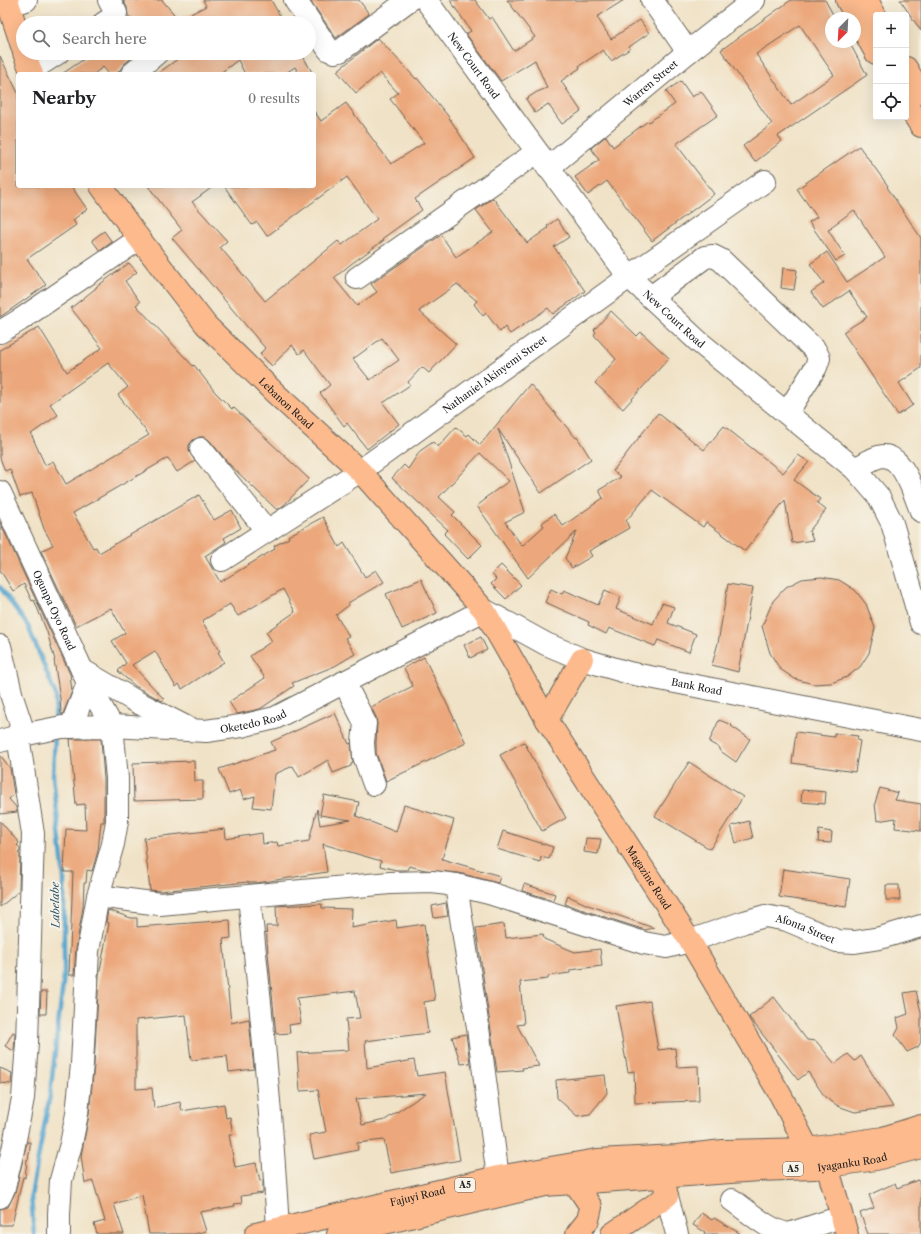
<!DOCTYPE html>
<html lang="en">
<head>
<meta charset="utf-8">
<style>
  :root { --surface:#fff; --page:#f2f2f2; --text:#202124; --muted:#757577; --line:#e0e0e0 }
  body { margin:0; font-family:"Libre Caslon Text",serif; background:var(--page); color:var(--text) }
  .controls { position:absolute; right:12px; top:12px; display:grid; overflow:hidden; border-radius:4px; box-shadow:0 4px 16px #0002 }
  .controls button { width:36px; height:36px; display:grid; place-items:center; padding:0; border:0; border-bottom:1px solid var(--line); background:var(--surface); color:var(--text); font:20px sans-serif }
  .compass { position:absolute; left:825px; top:12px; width:36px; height:36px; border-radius:50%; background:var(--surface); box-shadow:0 4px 16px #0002; rotate:204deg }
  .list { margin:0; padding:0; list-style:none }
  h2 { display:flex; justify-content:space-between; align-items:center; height:52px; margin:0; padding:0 16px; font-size:17px }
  h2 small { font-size:13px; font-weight:400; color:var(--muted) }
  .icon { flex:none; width:22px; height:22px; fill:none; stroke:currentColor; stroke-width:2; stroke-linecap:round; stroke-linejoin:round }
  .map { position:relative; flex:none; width:921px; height:1234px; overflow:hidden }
  .search { position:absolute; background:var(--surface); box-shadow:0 4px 16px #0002; left:16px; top:16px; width:300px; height:44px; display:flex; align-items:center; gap:10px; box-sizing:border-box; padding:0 14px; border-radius:22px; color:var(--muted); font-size:15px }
  .panel { position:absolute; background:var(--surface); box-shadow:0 4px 16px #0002; left:16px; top:72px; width:300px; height:116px; border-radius:4px }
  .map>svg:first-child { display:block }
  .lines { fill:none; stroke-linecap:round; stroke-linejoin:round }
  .stream { stroke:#53a4ce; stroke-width:4.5 }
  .building { fill:#eca87b; fill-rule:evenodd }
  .minor-casing { stroke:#666158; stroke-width:24 }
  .major-casing { stroke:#666158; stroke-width:24 }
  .highway-casing { stroke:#666158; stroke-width:24 }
  .minor { stroke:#fff; stroke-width:22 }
  .major { stroke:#fcba8d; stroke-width:22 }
  .highway { stroke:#fcba8d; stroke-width:22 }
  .labels { text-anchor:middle; stroke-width:4; stroke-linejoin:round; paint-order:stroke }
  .shield { fill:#f7f3e8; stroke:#5e5c59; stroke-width:1 }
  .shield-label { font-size:9px; font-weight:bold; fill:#1c1c1c }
  .street-label { font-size:10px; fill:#1c1c1c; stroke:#f7f3e8 }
  .water-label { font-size:11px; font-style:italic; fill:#35596c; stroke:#f7f3e8 }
</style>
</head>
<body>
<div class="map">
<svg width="921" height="1234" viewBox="0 0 921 1234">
  <rect width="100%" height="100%" fill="#f7f3e8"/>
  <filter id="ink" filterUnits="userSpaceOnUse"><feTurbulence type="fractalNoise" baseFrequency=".025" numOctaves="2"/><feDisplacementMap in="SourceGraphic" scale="8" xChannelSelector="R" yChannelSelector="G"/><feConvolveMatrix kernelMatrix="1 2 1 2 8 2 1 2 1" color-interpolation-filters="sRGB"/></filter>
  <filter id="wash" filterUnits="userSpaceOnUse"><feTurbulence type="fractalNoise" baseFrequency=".012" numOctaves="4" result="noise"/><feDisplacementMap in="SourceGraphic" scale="16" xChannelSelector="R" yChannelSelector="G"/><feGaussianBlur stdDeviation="0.9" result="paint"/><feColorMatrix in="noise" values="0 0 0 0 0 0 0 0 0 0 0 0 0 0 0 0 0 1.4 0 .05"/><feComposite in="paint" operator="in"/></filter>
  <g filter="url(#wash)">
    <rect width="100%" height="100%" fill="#f0e2c6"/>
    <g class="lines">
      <g class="stream">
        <polyline points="0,587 28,626 56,695 55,722"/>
        <polyline points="34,1234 31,1196 50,1095 64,975 64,878 53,776 55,735"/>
      </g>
    </g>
    <g id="blocks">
      <g class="building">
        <polygon points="123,0 162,0 179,20 206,6 203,0 271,0 284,23 143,23 128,16 127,7"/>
        <polygon points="310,0 359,0 369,14 336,38"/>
        <polygon points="450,0 475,0 489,19 492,17 514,51 535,37 507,0 624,0 597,17 611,39 640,20 649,33 629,47 630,49 611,61 603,50 579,66 580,68 561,81 581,111 562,124 548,104 535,113 526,99 537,92 547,88 535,60 501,81 466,34 471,31"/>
        <path d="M791,0H825L835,18H831V42H849L867,75L778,136L782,141L755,162L743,146L772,124L721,50ZM800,25L834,75L791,105L756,54Z"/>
        <polygon points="900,0 921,0 921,31"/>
        <path d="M378,38L416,79L417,78L448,116L475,158L415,199L422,210L383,238L384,240L351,264L334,278L357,306L377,292L371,284L441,235L456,257L493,232L476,210L493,198L527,243L548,228L547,226L557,219L569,237L554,247L585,291L553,314L548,308L510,334L505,327L500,332L486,313L483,316L474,304L477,301L457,284L419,311L456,344L429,373L422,367L408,382L410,385L383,403L399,424L367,449L347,423L344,426L320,393L330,385L304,350L299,354L292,345L272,366L260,354L265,348L172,238L182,230L148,186H214L192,202L227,241L220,247L265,301L338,241L342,245L377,219L347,177L267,236L257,222L252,225L224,186H314V111L321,121L346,103L391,164L424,143L390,99L398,93L380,73L356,93L337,71ZM382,338L399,360L370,380L353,359Z"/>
        <polygon points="93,53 138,53 124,64 120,70 116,74 109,74 103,67 94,74 62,74"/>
        <polygon points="186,53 301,53 313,74 299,74 295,67 284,74 245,74 238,60 219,74 157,74"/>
        <polygon points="0,56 18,93 18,186 71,186 87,209 73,220 76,225 27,259 46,285 0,317"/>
        <polygon points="681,81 692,97 701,91 718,115 676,144 714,194 652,241 607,181 588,195 575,177 599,160 591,148 606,136 613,147 648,121 649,122 675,104 666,91"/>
        <polygon points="859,146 888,186 887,187 921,238 921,368 899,383 913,405 898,415 843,332 867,317 849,291 823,309 811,292 824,283 810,264 827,252 847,282 885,257 854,210 831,227 832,228 828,230 845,256 836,261 809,222 817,217 797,189"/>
        <polygon points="104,231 112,242 100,251 92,240"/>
        <path d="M129,263L137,272L125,281L140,302L136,305L193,366L194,365L215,392L232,409L233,407L309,479L284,505L277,510L230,465L210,441L205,437H199L193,440L189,445V451L195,461L177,472L168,458L73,513L93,548L96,547L99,553L199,495L214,520L232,510L241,528L224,538L226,542L205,556L220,582L275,549L274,546L289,538L288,536L323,517L339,547L344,543L365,577L376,570L384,582L348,603L349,605L336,615L349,636L345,638L355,654L335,666L292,683L294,686L260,709L237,714L229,702L265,678L250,656L272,641L266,632L295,612L283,589L238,616L230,604L202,621L220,651L218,652L224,662L182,689L179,684L176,687L155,651L132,665L164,699L162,701L135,686L118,671L126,663L112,641L125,633L111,608L76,626L41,551L53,545L44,529L32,493L20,497L10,469L5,471L0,458V350L39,327L67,372L102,348L71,308L96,288V287ZM108,363L128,387L118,395L149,435L66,484L53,461L45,465L31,434L58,415L50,404Z"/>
        <polygon points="783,268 797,270 794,290 781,288"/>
        <polygon points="611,311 637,336 641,332 669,358 623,409 595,383 616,359 594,335 596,332 594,330"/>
        <polygon points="530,384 576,438 577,437 591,459 541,493 498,429 525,512 505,522 522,546 544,526 542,523 554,514 563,526 603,498 599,490 621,477 613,471 658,413 704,450 724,426 783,473 798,455 809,462 794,480 820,499 817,503 826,510 809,531 813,540 792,543 785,500 745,551 706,522 703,527 652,490 626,521 629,528 589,551 592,556 572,568 565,558 577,531 528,578 477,506 486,499 485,498 509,481 480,453 439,497 455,512 452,515 482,545 468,559 444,534 448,530 392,478 404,465 408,469 420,451 433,442 438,447 456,427 467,436 469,434 480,445"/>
        <polygon points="0,522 70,674 72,691 63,714 61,714 60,698 54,660 55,660 47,632 34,600 32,601 24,584 13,591 0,570"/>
        <polygon points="501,565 521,585 506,599 491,584 496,579 492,574"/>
        <polygon points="821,577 839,580 855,590 866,604 875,628 869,653 860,667 847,677 831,683 813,684 795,679 780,669 770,653 762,626 773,601 786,587 802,579"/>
        <polygon points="421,579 437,613 402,629 386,594"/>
        <polygon points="728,584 753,588 738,672 712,665 718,643"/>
        <polygon points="551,589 562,594 564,590 598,605 605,590 621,597 616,609 653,624 662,603 674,607 668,623 696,634 689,652 658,640 655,646 609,628 606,634 588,625 589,622 545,602"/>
        <polygon points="481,637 487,650 470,658 464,645"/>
        <polygon points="424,657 466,743 386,781 376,753 376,742 377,724 376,717 371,707 413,686 404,668"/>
        <polygon points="335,713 349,744 351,743 353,763 351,764 351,766 333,773 328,760 299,777 293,766 275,774 271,809 253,807 255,796 244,799 240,790 229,794 219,769 275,750 271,742"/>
        <polygon points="719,720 732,725 731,726 750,739 736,762 719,750 720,748 709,742"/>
        <polygon points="796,732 834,737 834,733 858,736 857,740 860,741 855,772 792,763"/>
        <polygon points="70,739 101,739 104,779 104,822 101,822 98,851 92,871 87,870 86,883 84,883 83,907 76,949 74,975 69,975 73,872 64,872 66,829 86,830 85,804 76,805"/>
        <polygon points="524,742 566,818 542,831 500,755"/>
        <polygon points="0,755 10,768 14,794 9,799 16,807 17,812 0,814"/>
        <polygon points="194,761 195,781 203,781 203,799 134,801 133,763"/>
        <polygon points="689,762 743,797 710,849 655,816"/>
        <polygon points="880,788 898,793 895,800 921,804 921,831 895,828 896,818 877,821 875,803"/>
        <polygon points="802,790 826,792 825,804 801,802"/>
        <polygon points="324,795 359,802 356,816 396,832 404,805 454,820 442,859 500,876 498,883 459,873 425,870 409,866 407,870 396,870 380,866 381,861 323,844 327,872 257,883 248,883 248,882 160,891 150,890 144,838 225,829 226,839 262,833 263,844 277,842 278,846 309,841 317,809 320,825 351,820 320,815"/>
        <polygon points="0,821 19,843 17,845 20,848 20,852 18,853 20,855 19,891 0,907"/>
        <polygon points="749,821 753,838 736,843 731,826"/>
        <polygon points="819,830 832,832 831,843 818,842"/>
        <polygon points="503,831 553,847 549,859 541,857 540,862 497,849"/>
        <polygon points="586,838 601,839 598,854 584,852"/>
        <polygon points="783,869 850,879 846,907 779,897"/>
        <polygon points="524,884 555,894 553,900 522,891"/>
        <polygon points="886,885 899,885 900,900 886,900"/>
        <polygon points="568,896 588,905 654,928 645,930 565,904"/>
        <polygon points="446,903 448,916 434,918 432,906"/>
        <path d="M322,904V908L352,909L351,928L396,920L397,928L424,924L435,1000L424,1002L428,1033L365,1041L367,1068L414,1060L417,1076L445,1072L460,1160L391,1173L384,1140L357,1143L358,1150L314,1159L309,1135L326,1132L318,1090L300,1091L297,1053L349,1050L346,1019L360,1018L355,991L297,998L301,1023L289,1025L290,1033L276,1034L268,953L266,926H277L276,906ZM426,1093L385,1120L362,1125L356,1099Z"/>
        <polygon points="108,910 131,918 137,918 137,927 230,920 231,938 223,939 231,1023 249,1019 254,1069 229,1072 227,1056 191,1060 186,1015 136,1020 136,1089 152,1088 154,1108 180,1102 182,1111 224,1104 226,1118 230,1117 233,1135 229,1135 235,1167 256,1163 260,1181 263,1180 263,1193 241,1196 242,1203 234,1204 235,1206 200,1212 206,1231 194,1234 149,1234 142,1195 114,1204 124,1234 97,1234 94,1224 105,1221 93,1181 85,1183 81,1156 89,1115 94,1065 99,976 109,923 106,922"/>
        <polygon points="504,924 506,938 543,934 544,939 575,952 600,949 602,966 570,970 570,973 548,976 548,979 520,982 524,1024 517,1025 539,1066 522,1068 523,1070 497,1072 476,928"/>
        <polygon points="916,991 921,1012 921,1042 918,1047 907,1052 895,1035 899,1028 897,1018 908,1014 904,993"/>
        <polygon points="41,992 47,992 46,1014 40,1014"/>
        <polygon points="774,997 807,1040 816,1041 835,1064 848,1054 855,1061 861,1056 893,1107 855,1112 838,1106 825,1097 808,1072 798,1080 749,1017"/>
        <polygon points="650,1001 658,1050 675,1048 677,1067 698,1066 699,1101 635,1103 634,1071 628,1072 616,1006"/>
        <polygon points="13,1032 15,1033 14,1051 5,1046"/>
        <polygon points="466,1034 470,1063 461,1064 452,1037"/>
        <polygon points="0,1068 12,1073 11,1084 0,1083"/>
        <polygon points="605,1075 607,1093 590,1114 577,1116 557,1098 556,1080"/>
        <polygon points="27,1142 30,1142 30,1148 28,1160 27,1159 25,1178 23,1177 12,1225 0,1225 0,1209 8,1207 15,1193"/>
        <polygon points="918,1180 921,1187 921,1234 868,1234 860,1213 874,1208 869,1195 895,1183 897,1188"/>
        <polygon points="701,1213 712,1220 714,1218 741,1234 704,1234 705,1232 693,1225"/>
      </g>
    </g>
  </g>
  <g filter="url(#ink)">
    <use href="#blocks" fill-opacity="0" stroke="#666158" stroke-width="1"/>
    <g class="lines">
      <defs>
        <g id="minor">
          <polyline points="295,0 329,50 335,52 340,51 409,0"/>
          <path id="s1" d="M426,0L629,277L699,342L855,469L879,497L892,523L921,623"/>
          <polyline points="652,0 688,52"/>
          <polyline points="8,5 26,0"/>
          <polyline points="104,23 112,18 116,13 109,0"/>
          <polyline points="30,71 58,53"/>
          <polyline points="132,74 157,53"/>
          <path id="s2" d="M548,168L688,52L754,0"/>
          <polyline points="357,278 537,152"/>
          <polyline points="651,297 705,257 713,256 721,260 815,350 819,358 816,367 787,413"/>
          <polyline points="0,332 20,320 139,239"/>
          <polyline points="201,449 267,531"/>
          <path d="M855,469C863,465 875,456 884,456C904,457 915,496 921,511"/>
          <path id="s3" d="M0,492L88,683L112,726L117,778V821L113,844L98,896L88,951L82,1064L77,1114L71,1144L61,1180L59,1214V1234"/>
          <path id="s4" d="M222,560L360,471L629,277L765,181"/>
          <polyline points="0,646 12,697 21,724 18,736 33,834 27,1043 23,1098 13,1150 4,1188 0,1197"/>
          <polyline points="82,670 137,702 186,727"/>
          <polyline points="344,682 365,723 363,742 364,756 374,784"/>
          <polyline points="71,727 88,683"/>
          <path id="s5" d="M0,741L27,734L62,727L112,726L206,731L241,726L275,718L484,610L546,644L582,659L629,673L921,730"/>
          <polyline points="456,885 478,1028 498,1177"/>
          <path id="s6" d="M98,896L160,904L390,883L432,882L456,885L489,893L644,943L666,947L690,941L744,922L765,916L787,920L837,941L855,942L880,938L921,926"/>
          <path d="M249,897C261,1007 272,1118 278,1229"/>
          <polyline points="667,1196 677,1234"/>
          <path d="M732,1200C749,1212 768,1230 788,1234"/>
          <polyline points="789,1234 829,1221"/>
        </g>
        <g id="major">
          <polyline points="7,0 23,49"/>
          <polyline points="847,0 876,53"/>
          <polyline points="867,0 876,17"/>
          <polyline points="24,53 32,74"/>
          <polyline points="906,68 921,93"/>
          <polyline points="906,103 921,126"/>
          <path id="s7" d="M101,186L135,233L206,325L276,394L360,471L484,610L547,720L690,941L781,1096L808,1149"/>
          <polyline points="547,720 582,659"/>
          <polyline points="827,1166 847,1234"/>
          <polyline points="575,1183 591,1207 588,1220 577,1234"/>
          <polyline points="612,1234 667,1196 663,1177"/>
        </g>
        <g id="highway">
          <path id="s8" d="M256,1234L498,1177L597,1160L677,1156L723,1151L808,1149L883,1138L921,1126"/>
          <path id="s9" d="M338,1234L545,1185L759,1170L815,1168L876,1159L921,1147"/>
        </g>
      </defs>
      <use href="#minor" class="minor-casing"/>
      <use href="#major" class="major-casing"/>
      <use href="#highway" class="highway-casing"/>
      <use href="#minor" class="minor"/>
      <use href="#major" class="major"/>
      <use href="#highway" class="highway"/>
    </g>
  </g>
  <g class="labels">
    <g class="shield">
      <rect x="783" y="1162" width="20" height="14" rx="3"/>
      <rect x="455" y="1178" width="20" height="14" rx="3"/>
    </g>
    <g class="shield-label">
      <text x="793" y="1172">A5</text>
      <text x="465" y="1188">A5</text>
    </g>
    <g class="street-label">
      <text dy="4" stroke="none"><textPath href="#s1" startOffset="81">New Court Road</textPath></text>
      <text dy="4" stroke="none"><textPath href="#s2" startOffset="133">Warren Street</textPath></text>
      <text dy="4" stroke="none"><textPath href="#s1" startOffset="405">New Court Road</textPath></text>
      <text dy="4" stroke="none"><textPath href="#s4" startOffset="330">Nathaniel Akinyemi Street</textPath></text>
      <text dy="4" stroke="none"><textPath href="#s7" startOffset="286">Lebanon Road</textPath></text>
      <text dy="4" stroke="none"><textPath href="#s3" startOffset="130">Ogunpa Oyo Road</textPath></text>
      <text dy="4" stroke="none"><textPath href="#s5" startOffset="741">Bank Road</textPath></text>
      <text dy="4" stroke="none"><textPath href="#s5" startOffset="256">Oketedo Road</textPath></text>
      <text dy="4" stroke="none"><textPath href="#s7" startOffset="887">Magazine Road</textPath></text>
      <text dy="4" stroke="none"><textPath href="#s6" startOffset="725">Afonta Street</textPath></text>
      <text dy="4" stroke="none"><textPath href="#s9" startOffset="521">Iyaganku Road</textPath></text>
      <text dy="4" stroke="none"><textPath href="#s8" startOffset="166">Fajuyi Road</textPath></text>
    </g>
    <g class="water-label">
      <text transform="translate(55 905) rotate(-91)" y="4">Labelabe</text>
    </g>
  </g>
</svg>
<div class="controls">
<button>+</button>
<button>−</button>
<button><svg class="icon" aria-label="locate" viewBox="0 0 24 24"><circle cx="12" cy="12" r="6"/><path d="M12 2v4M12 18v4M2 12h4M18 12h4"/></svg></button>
</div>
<svg class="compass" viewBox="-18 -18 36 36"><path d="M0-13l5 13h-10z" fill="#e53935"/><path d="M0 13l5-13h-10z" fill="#757577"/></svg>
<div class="search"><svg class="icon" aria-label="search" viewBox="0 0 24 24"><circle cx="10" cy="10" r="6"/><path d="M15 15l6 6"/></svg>Search here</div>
<section class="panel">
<h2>Nearby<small>0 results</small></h2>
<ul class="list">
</ul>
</section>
</div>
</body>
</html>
